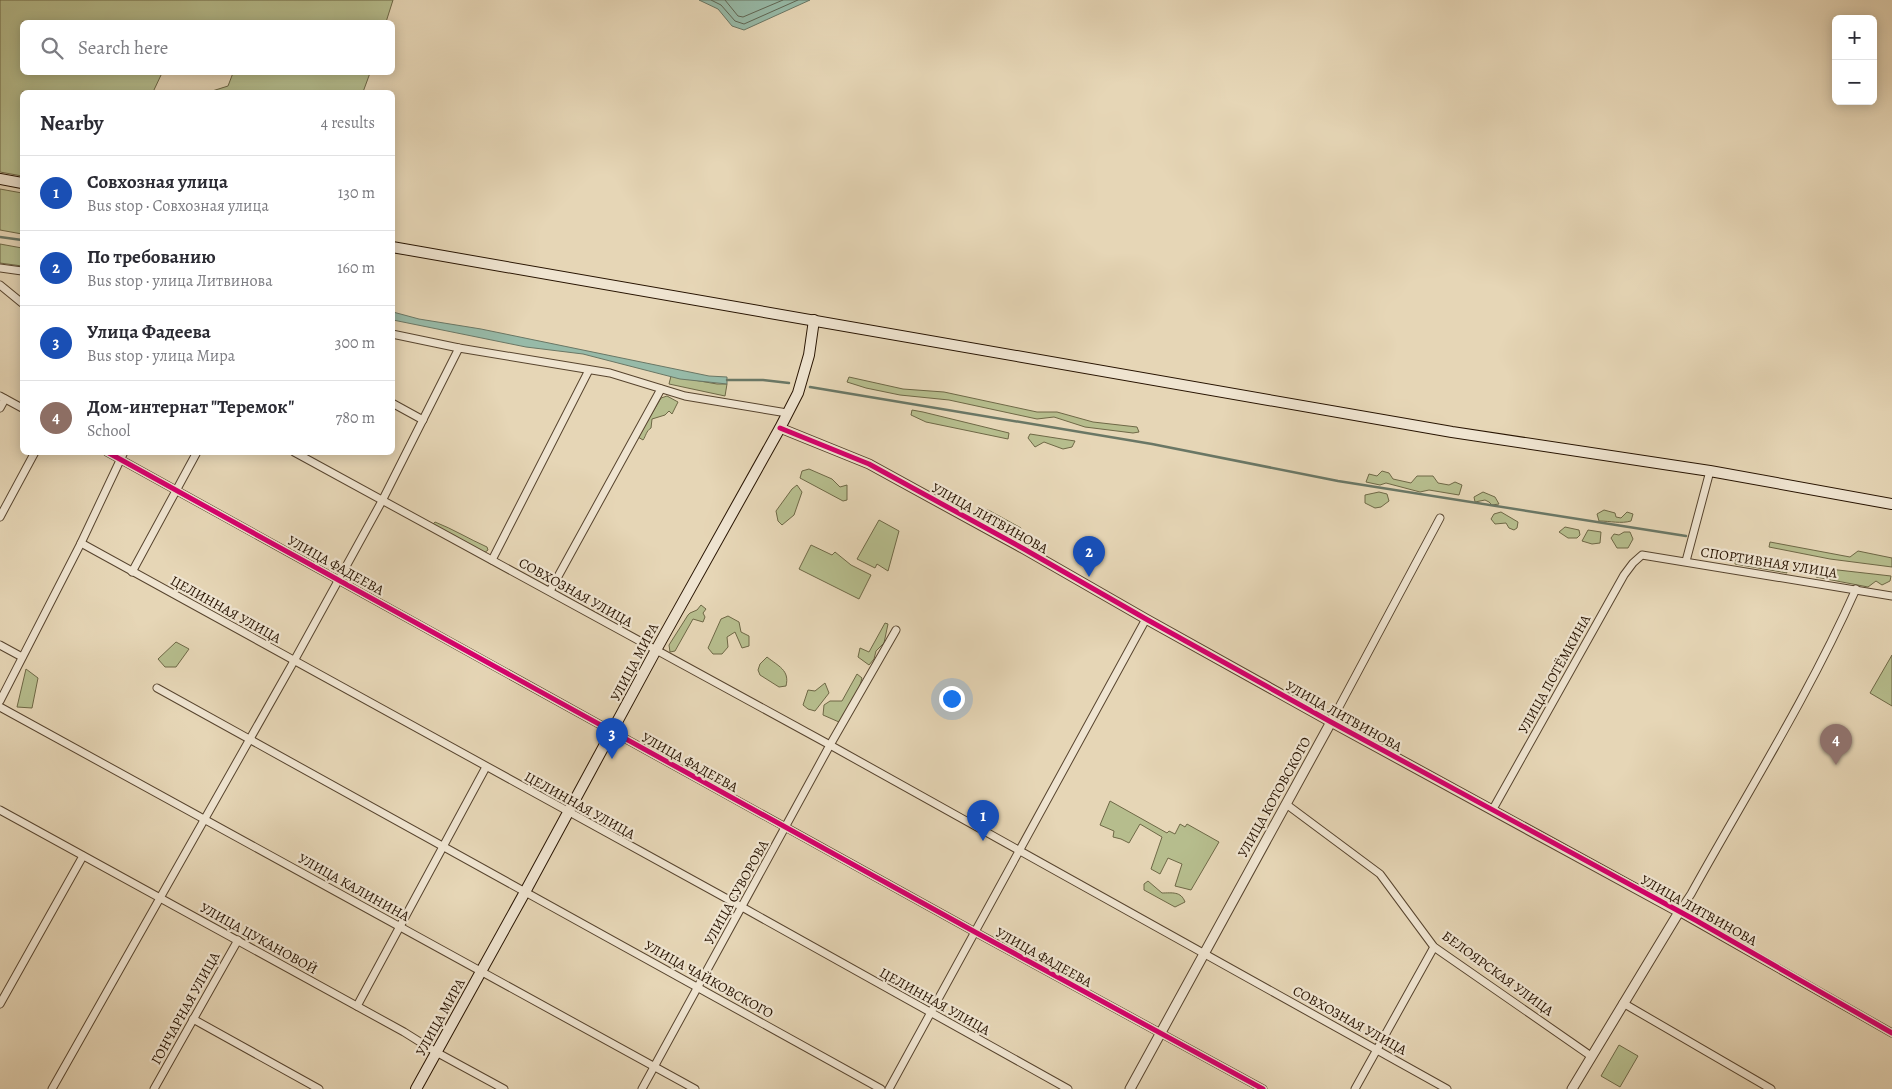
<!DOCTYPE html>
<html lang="en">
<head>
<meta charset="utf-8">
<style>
  :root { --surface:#fff; --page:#f2f2f3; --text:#2b2b33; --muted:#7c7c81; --line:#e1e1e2; --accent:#ea580c }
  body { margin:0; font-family:Alegreya,serif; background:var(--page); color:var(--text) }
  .controls { position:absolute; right:15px; top:15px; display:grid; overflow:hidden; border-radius:8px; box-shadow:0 2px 12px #0003 }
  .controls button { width:45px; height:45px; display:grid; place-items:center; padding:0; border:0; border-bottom:1px solid var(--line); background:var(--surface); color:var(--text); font:25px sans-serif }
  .you { position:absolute; left:951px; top:698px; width:18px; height:18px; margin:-12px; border:4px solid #fff; border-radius:50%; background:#1a73e8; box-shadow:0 0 0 8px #1a73e833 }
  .badge { display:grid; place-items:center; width:32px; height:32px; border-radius:50%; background:var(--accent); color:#fff; font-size:16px; font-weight:700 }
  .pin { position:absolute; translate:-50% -41px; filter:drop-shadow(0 1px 2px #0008) }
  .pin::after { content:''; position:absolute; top:26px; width:18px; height:15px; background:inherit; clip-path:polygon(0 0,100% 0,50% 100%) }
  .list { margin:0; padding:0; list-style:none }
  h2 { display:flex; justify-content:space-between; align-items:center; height:65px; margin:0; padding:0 20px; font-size:21px }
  h2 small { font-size:16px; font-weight:400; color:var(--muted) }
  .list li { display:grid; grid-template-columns:32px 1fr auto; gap:15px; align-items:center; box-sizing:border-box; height:75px; padding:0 20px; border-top:1px solid var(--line) }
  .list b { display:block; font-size:19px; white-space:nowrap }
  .list p { margin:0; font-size:16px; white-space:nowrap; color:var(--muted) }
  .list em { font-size:16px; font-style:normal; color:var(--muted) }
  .icon { flex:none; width:28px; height:28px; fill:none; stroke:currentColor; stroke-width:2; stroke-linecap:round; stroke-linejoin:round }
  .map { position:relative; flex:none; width:1892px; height:1089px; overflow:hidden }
  .search { position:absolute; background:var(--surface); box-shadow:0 2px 12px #0003; left:20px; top:20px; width:375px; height:55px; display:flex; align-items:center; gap:12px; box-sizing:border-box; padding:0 18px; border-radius:8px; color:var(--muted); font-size:19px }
  .panel { position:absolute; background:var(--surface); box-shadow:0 2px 12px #0003; left:20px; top:90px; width:375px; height:365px; border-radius:8px }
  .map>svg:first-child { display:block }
  .green { fill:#b6bd8d; stroke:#6e6846 }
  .water { fill:#97baa8; stroke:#6a7765 }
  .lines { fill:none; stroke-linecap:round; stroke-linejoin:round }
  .shore { stroke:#5f6654; stroke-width:1 }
  .stream { stroke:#6a7765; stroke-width:2.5 }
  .minor-casing { stroke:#57442e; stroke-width:9 }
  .tertiary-casing { stroke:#57442e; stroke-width:11 }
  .secondary-casing { stroke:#271300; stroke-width:12 }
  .minor { stroke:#efe4d0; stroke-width:7 }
  .tertiary { stroke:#efe4d0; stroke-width:9 }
  .secondary { stroke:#efe4d0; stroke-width:10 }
  .cycleway-casing { stroke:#efe4d0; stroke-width:8 }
  .cycleway { stroke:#d6006c; stroke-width:5 }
  .labels { text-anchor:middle; stroke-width:4.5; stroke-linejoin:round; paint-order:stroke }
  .street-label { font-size:14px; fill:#271300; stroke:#efe4d0 }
</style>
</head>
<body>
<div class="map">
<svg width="1892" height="1089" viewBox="0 0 1892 1089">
  <rect width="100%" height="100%" fill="#e6d6b6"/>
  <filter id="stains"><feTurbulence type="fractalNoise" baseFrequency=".004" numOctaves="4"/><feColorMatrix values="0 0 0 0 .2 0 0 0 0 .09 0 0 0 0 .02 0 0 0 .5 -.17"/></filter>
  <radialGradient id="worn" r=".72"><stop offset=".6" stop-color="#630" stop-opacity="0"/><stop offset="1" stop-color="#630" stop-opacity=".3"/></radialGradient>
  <g class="green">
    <polygon points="0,0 393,0 386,22 22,22 22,72 162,73 153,92 22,92 22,176 0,172"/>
    <polygon points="233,73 233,72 370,73 363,92 209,92 228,86"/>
    <polygon points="0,189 22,193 22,234 0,230"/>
    <polygon points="0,244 22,248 22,266 0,263"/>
    <polygon points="671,376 717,384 727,384 725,396 669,384"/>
    <polygon points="849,377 903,389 944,392 1037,412 1057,412 1093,422 1137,427 1139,432 1133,433 1085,427 1054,417 1037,419 949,400 900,395 866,388 847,382"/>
    <path d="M667,396L678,402L672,414L669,411L665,415L652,419L651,428C646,431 646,436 643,440L638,437L661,398Z"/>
    <polygon points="912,410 923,412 1009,433 1008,439 926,422 911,415"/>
    <polygon points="1030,434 1075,441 1072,447 1063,449 1044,442 1035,447 1028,438"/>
    <polygon points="809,469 832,479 840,487 847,485 847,500 843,501 800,478 802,471"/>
    <polygon points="1382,471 1389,473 1393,479 1411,483 1417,476 1433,476 1438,483 1449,485 1455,482 1462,485 1459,495 1429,490 1420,492 1386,483 1380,485 1366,482 1369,474 1377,476"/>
    <polygon points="797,485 802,492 794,515 782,525 778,521 776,511 792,489"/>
    <polygon points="1379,492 1387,494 1389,501 1381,507 1375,508 1365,503 1365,495"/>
    <polygon points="1483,492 1495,497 1499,504 1492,505 1489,502 1485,500 1475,502 1474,497"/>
    <polygon points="985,509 990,511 1021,528 1021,535 1018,538 1014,538 976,518 976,512"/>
    <path d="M1604,510L1615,513L1616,517L1621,518L1627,512L1633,514L1631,521C1621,524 1610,521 1599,521L1597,514Z"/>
    <polygon points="1501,512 1518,522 1517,528 1514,530 1509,528 1506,523 1495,524 1491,519 1494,514"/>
    <polygon points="879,520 899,531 888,571 877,564 875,568 857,559"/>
    <path d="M435,522C453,529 469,539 487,547L488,550L484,553L432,525Z"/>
    <polygon points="1565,527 1579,530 1580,535 1577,538 1568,538 1559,532"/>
    <polygon points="1588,530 1601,532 1600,543 1592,544 1582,541"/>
    <polygon points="1624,532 1630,532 1633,539 1628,548 1617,548 1611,538 1614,534 1619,535"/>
    <polygon points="1770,542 1850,557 1858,551 1892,558 1892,567 1830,559 1769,547"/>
    <polygon points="811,545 832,555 835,552 851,565 871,575 859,599 799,569"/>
    <polygon points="1747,554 1785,561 1787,573 1735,564 1736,556"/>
    <polygon points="1829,569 1891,576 1890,581 1882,585 1876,581 1868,587 1816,577 1819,571"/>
    <polygon points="701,605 706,609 703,613 705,617 703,622 693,619 675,651 670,652 669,645 688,615 690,613 697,610"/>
    <polygon points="728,616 739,622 741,632 749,636 749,646 742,648 735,632 727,637 728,647 722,654 713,654 708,648 721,619"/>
    <polygon points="885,623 888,624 884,643 876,651 874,659 869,665 858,657 860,648 869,652"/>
    <polygon points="176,642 189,649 176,667 165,667 158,659"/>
    <polygon points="1892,655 1892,706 1870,693"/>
    <path d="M767,657C778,666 790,670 786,686L779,687L760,675L758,670L760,664Z"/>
    <polygon points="26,669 38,678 32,708 17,707"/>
    <path d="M857,674L862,678C857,696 853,709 839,722L823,715L824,705L830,701H842Z"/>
    <polygon points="825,683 829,693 815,711 808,709 803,705 808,690 815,691"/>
    <polygon points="1110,801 1167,833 1169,831 1175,834 1180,824 1185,827 1187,824 1219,842 1191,890 1175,886 1182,864 1168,858 1160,874 1151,869 1162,837 1140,824 1129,843 1121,839 1113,837 1114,831 1100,825"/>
    <path d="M1148,881L1162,893C1172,893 1181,891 1185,902L1175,907L1144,890V884Z"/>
    <polygon points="1619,1045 1638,1056 1620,1087 1601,1076"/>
  </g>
  <g class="water">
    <polygon points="699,0 810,0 744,30 732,26 718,9"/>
    <polygon points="393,312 419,319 481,329 709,376 727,377 727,384 680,379 583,354 526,347 393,320"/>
  </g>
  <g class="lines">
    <g class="shore">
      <polyline points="711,0 721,5 735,21 744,24 798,0"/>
      <polyline points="725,0 738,16 743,17 783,0"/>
    </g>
    <g class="stream">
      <polyline points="0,237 22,240"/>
      <polyline points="727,380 763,380 789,383"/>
      <polyline points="810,387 1152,444 1338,481 1686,536"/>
    </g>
    <defs>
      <g id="minor">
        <polyline points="0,268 22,271"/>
        <polyline points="0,285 22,303"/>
        <polyline points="392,334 459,348 610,373 685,396 787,413"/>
        <polyline points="0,396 22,408"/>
        <polyline points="392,403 423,420"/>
        <polyline points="0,408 5,399"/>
        <polyline points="107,452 975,932 1263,1089"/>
        <polyline points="294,452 830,745 1447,1089"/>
        <polyline points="0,517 35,452"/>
        <polyline points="81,543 742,907 1068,1089"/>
        <polyline points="492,560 589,370"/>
        <polyline points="1686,561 1710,471"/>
        <polyline points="132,572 197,452"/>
        <path d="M1856,589C1809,695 1747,793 1691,894L1679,912L1892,1033"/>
        <polyline points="550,591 661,389"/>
        <polyline points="0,645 22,657"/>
        <polyline points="157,688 881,1089"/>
        <polyline points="0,701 81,543 124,452"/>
        <polyline points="0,707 695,1089"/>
        <polyline points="1331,722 1440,518"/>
        <polyline points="1286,804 1380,874 1434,947 1591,1056"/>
        <polyline points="1493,809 1624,575 1633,563 1642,555 1892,596"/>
        <polyline points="0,810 404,1032 436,1052 504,1089"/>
        <polyline points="1623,1003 1771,1089"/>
        <polyline points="0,1004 83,856"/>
        <polyline points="357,1006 486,767"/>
        <polyline points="193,1019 319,1089"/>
        <polyline points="52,1089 294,661 382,501 459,348"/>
        <polyline points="154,1089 238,940"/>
        <polyline points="642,1089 830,745 896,630"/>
        <polyline points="889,1089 1146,619"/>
        <polyline points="1355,1089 1434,947"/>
      </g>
      <g id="tertiary">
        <polyline points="780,428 869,464 1024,549 1146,619 1331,722 1679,912 1572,1089"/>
        <polyline points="1130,1089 1331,722"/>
      </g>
      <g id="secondary">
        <polyline points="0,179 22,183"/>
        <polyline points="392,247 1452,432 1710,471 1892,504"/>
        <polyline points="416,1089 525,892 656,650 780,428 798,393 809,355 814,320"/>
      </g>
    </defs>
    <use href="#minor" class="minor-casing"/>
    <use href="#tertiary" class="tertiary-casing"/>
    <use href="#secondary" class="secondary-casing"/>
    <use href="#minor" class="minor"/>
    <use href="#tertiary" class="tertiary"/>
    <use href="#secondary" class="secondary"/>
    <defs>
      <g id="cycleway">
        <polyline points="780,428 869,464 1024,549 1146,619 1331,722 1697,921 1892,1033"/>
        <polyline points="107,452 975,932 1263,1089"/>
      </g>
    </defs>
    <use href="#cycleway" class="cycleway-casing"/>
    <use href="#cycleway" class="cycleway"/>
  </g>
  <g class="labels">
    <g class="street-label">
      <text transform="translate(990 518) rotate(29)" y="5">УЛИЦА ЛИТВИНОВА</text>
      <text transform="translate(1769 562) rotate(9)" y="5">СПОРТИВНАЯ УЛИЦА</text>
      <text transform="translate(336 565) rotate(29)" y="5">УЛИЦА ФАДЕЕВА</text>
      <text transform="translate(576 592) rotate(29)" y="5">СОВХОЗНАЯ УЛИЦА</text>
      <text transform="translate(226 609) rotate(29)" y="5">ЦЕЛИННАЯ УЛИЦА</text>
      <text transform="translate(634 662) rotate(-62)" y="5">УЛИЦА МИРА</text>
      <text transform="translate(1554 674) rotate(-61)" y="5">УЛИЦА ПОТЁМКИНА</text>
      <text transform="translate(1344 716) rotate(29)" y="5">УЛИЦА ЛИТВИНОВА</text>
      <text transform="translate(690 762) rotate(29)" y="5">УЛИЦА ФАДЕЕВА</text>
      <text transform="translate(1274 797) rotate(-61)" y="5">УЛИЦА КОТОВСКОГО</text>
      <text transform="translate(580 805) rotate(29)" y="5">ЦЕЛИННАЯ УЛИЦА</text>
      <text transform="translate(354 887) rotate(29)" y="5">УЛИЦА КАЛИНИНА</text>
      <text transform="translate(736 892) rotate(-61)" y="5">УЛИЦА СУВОРОВА</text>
      <text transform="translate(1699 910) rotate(29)" y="5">УЛИЦА ЛИТВИНОВА</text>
      <text transform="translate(259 938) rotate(29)" y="5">УЛИЦА ЦУКАНОВОЙ</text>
      <text transform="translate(1044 957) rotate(29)" y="5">УЛИЦА ФАДЕЕВА</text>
      <text transform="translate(1498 973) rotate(36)" y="5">БЕЛОЯРСКАЯ УЛИЦА</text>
      <text transform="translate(709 979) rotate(29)" y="5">УЛИЦА ЧАЙКОВСКОГО</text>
      <text transform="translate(935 1001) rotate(29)" y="5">ЦЕЛИННАЯ УЛИЦА</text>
      <text transform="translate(185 1008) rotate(-61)" y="5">ГОНЧАРНАЯ УЛИЦА</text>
      <text transform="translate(440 1017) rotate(-61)" y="5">УЛИЦА МИРА</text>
      <text transform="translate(1350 1020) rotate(29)" y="5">СОВХОЗНАЯ УЛИЦА</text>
    </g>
  </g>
  <rect width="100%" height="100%" filter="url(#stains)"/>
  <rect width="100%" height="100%" fill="url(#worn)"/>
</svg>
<div class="controls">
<button>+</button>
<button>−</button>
</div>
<div class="you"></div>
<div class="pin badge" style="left:983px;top:841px;background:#1a4fb4">1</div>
<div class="pin badge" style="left:1089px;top:577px;background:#1a4fb4">2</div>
<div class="pin badge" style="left:612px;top:759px;background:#1a4fb4">3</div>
<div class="pin badge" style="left:1836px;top:765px;background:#8d6e63">4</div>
<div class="search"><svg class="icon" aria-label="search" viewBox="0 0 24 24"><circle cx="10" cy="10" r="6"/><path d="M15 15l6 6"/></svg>Search here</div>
<section class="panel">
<h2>Nearby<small>4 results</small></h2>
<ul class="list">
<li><span class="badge" style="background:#1a4fb4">1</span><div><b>Совхозная улица</b><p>Bus stop · Совхозная улица</p></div><em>130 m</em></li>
<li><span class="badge" style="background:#1a4fb4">2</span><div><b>По требованию</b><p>Bus stop · улица Литвинова</p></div><em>160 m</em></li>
<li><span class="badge" style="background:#1a4fb4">3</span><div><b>Улица Фадеева</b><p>Bus stop · улица Мира</p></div><em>300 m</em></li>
<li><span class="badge" style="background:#8d6e63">4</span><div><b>Дом-интернат &quot;Теремок&quot;</b><p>School</p></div><em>780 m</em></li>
</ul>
</section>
</div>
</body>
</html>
